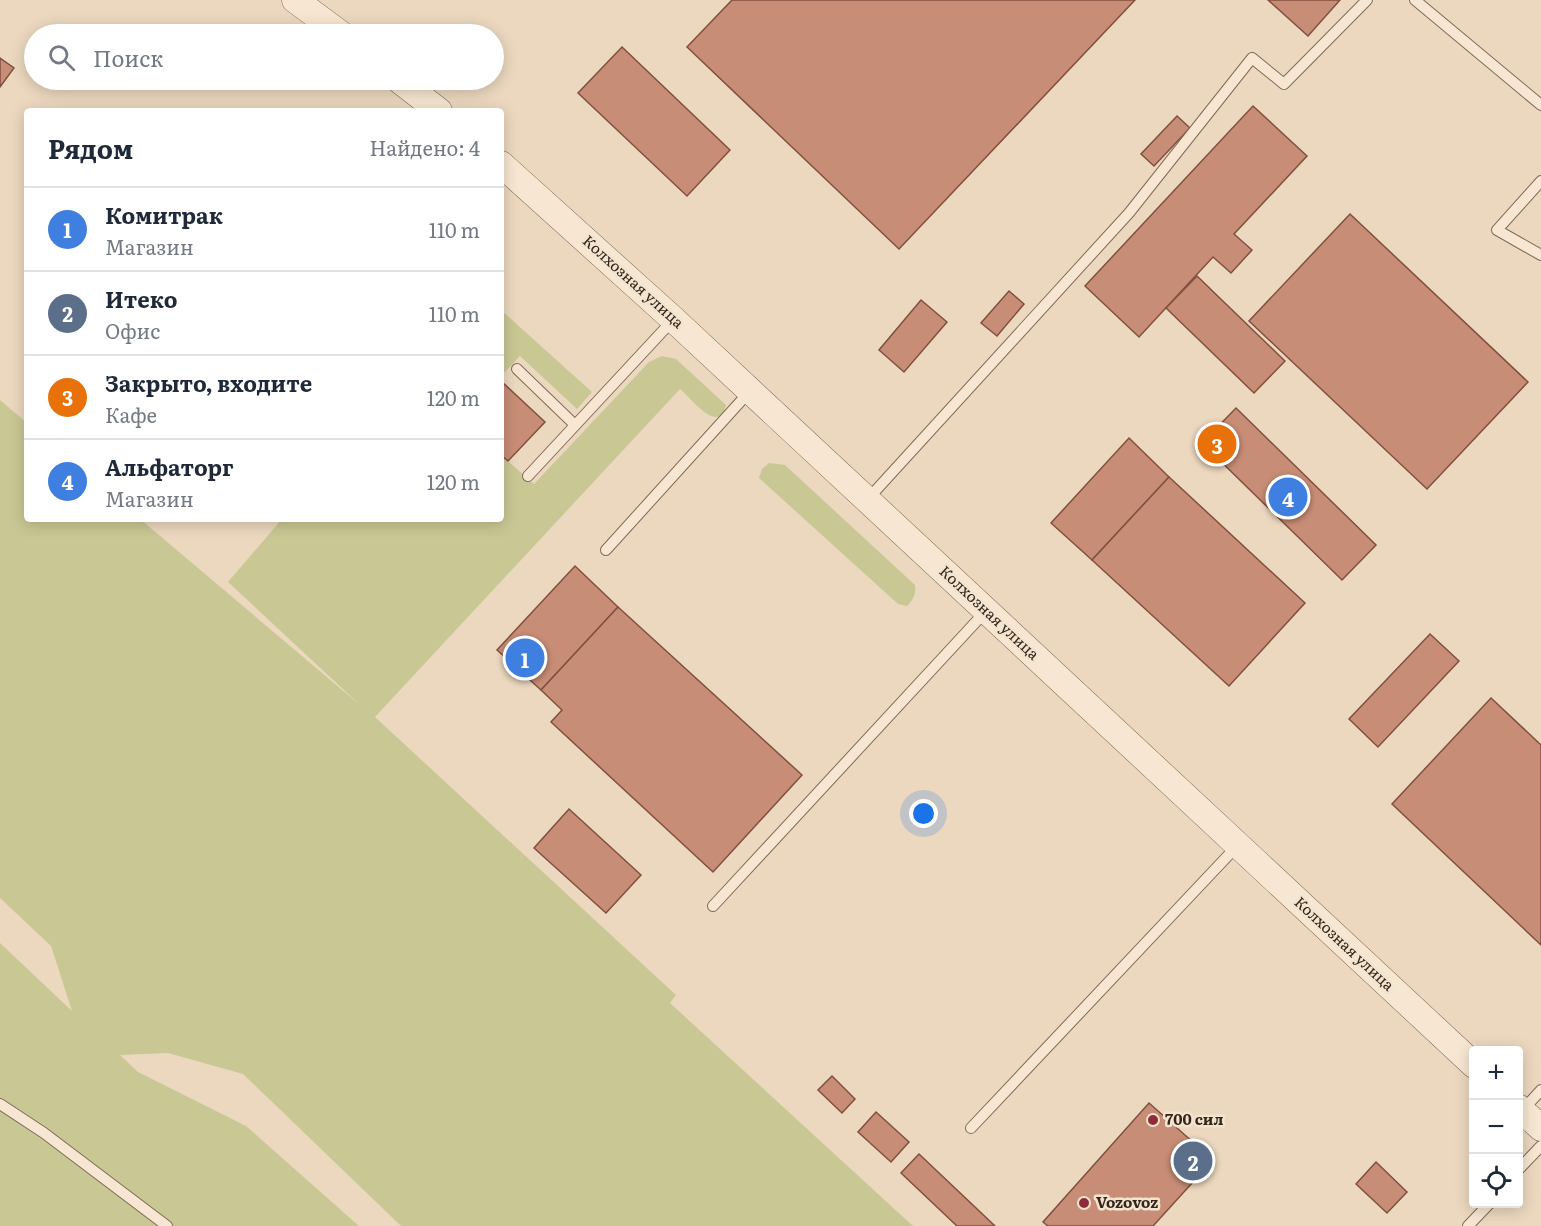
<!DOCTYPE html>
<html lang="ru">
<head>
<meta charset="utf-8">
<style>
  :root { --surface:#fff; --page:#f6f6f7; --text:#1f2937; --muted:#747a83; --line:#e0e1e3; --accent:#0b8043 }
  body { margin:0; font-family:Literata,serif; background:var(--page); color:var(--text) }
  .controls { position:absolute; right:18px; bottom:18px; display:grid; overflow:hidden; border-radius:6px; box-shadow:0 3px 15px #0003 }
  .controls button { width:54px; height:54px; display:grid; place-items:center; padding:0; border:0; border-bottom:2px solid var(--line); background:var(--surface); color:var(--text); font:30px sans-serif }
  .you { position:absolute; left:924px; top:814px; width:21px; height:21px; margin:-15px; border:4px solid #fff; border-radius:50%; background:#1a73e8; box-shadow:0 0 0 9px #1a73e833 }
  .badge { display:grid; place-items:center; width:39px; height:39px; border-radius:50%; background:var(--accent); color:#fff; font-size:20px; font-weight:700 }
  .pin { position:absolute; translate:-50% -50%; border:3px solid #fff; box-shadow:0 2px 6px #0006 }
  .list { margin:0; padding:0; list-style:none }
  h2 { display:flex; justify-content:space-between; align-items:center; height:78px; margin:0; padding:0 24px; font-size:26px }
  h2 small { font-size:20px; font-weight:400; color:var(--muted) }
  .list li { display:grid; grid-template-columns:39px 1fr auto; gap:18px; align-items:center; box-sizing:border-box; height:84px; padding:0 24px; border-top:2px solid var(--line) }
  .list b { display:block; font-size:22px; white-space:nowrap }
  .list p { margin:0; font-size:20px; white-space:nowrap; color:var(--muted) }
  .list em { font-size:20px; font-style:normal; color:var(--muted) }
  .icon { flex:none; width:33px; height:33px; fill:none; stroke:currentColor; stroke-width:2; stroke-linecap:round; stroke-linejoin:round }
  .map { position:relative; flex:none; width:1541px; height:1226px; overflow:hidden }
  .search { position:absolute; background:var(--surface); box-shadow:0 3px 15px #0003; left:24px; top:24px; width:480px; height:66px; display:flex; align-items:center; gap:15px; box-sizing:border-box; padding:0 21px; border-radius:33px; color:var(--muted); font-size:22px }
  .panel { position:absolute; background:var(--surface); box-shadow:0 3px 15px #0003; left:24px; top:108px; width:480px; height:414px; border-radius:6px }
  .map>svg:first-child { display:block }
  .green { fill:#c9c894 }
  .building { fill:#c88d76; stroke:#81503f; stroke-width:1.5 }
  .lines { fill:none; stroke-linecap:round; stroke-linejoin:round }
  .service-casing { stroke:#836958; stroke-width:12 }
  .tertiary-casing { stroke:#836958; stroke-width:27 }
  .service { stroke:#f7e7d2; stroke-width:10 }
  .tertiary { stroke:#f7e7d2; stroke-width:26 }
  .poi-dot { fill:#902b39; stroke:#f3e4ce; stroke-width:2 }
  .labels { text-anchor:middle; stroke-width:5; stroke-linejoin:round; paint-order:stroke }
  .street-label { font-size:15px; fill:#33241c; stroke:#f3e4ce }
  .poi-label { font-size:15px; font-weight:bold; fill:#33241c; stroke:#f3e4ce; text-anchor:start }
</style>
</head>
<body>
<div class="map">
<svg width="1541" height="1226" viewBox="0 0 1541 1226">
  <rect width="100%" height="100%" fill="#ecd8bf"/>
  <g class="green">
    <polygon points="501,310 592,392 577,409 520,356 501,376"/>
    <path d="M662,356L676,359L726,405C719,436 691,398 680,389L375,717L676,995L670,1003L913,1226H401L243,1074L168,1053L120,1055L138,1072L246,1126L359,1226H0V943L72,1011L51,946L0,898V400L27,423V519H140L360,705L228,582L282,519H501V455L534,484L649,362Z"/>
    <path d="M769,463L785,465L915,585C916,594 914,599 907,606L898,604L759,478L762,469Z"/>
  </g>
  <g class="building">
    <polygon points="732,0 1135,0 899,249 687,47"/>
    <polygon points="1268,0 1340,0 1308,36"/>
    <polygon points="622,47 730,150 687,196 578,93"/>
    <polygon points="0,58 14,68 0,87"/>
    <polygon points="1253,106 1307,156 1234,234 1252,250 1231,273 1213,257 1139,337 1085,286"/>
    <polygon points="1177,116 1190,128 1154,166 1141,154"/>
    <polygon points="1350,214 1528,382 1427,489 1249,321"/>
    <polygon points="1197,276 1285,361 1254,393 1166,308"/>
    <polygon points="1009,291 1024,304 997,336 981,323"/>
    <polygon points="921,300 947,322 904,372 879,350"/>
    <polygon points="501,381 545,422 508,461 501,455"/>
    <polygon points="1236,408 1376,545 1342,580 1202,443"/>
    <polygon points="1129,438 1169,477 1092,560 1051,523"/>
    <polygon points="1169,477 1305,603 1229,686 1092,560"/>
    <polygon points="575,566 618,607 541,690 497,650"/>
    <polygon points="618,607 802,775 713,872 551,722 562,710 541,690"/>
    <polygon points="1430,634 1459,661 1378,747 1349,719"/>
    <polygon points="1491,698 1541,745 1541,945 1392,804"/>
    <polygon points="569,809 641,875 606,913 534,848"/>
    <polygon points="832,1076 855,1099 842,1113 818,1090"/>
    <polygon points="1149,1103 1213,1160 1153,1226 1048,1226 1043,1222"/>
    <polygon points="876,1112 909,1142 891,1162 858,1132"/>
    <polygon points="919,1154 995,1226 957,1226 901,1173"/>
    <polygon points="1376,1162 1407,1192 1387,1213 1356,1184"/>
  </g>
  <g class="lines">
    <defs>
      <g id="service">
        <polyline points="1415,0 1541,105"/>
        <polyline points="1541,181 1497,230 1541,255"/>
        <polyline points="517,369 575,425"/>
        <polyline points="528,476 673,320"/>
        <polyline points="867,500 1129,213 1252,58 1284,84 1367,0"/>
        <polyline points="606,550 750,391"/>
        <polyline points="713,906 986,611"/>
        <polyline points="0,1104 44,1133 167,1226"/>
        <polyline points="1522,1111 1541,1090"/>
        <polyline points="971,1128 1238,845"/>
        <polyline points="1518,1170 1541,1146"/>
        <polyline points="1468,1226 1489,1204"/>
      </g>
      <g id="tertiary">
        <polyline points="295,0 341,34"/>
        <polyline points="399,80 439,111"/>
        <polyline points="501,164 673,319 1474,1065"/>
        <polyline points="1518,1107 1541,1128"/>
      </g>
    </defs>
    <use href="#service" class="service-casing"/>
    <use href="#tertiary" class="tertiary-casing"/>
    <use href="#service" class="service"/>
    <use href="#tertiary" class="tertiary"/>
  </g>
  <g class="poi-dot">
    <circle cx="1153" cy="1120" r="6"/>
    <circle cx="1084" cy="1203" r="6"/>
  </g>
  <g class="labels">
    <g class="street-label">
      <text transform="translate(633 282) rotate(42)" y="5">Колхозная улица</text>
      <text transform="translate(989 613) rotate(43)" y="5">Колхозная улица</text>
      <text transform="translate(1344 944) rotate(43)" y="5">Колхозная улица</text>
    </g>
    <g class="poi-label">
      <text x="1165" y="1125">700 сил</text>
      <text x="1096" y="1208">Vozovoz</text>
    </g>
  </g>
</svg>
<div class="controls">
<button>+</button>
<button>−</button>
<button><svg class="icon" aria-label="locate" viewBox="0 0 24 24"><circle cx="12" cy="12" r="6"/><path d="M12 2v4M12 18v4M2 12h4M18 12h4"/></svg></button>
</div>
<div class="you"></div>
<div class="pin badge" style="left:525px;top:658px;background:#3f7fe0">1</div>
<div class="pin badge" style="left:1193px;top:1161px;background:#5c6f8a">2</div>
<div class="pin badge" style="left:1217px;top:444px;background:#e8710a">3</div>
<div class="pin badge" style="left:1288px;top:497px;background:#3f7fe0">4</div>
<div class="search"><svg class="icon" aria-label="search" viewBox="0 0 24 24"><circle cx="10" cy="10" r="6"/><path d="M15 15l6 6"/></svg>Поиск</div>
<section class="panel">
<h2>Рядом<small>Найдено: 4</small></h2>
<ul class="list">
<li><span class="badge" style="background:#3f7fe0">1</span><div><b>Комитрак</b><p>Магазин</p></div><em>110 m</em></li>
<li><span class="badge" style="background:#5c6f8a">2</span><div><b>Итеко</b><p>Офис</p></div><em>110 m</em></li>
<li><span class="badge" style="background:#e8710a">3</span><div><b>Закрыто, входите</b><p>Кафе</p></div><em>120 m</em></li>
<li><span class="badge" style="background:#3f7fe0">4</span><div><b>Альфаторг</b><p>Магазин</p></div><em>120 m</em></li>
</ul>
</section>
</div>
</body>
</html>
